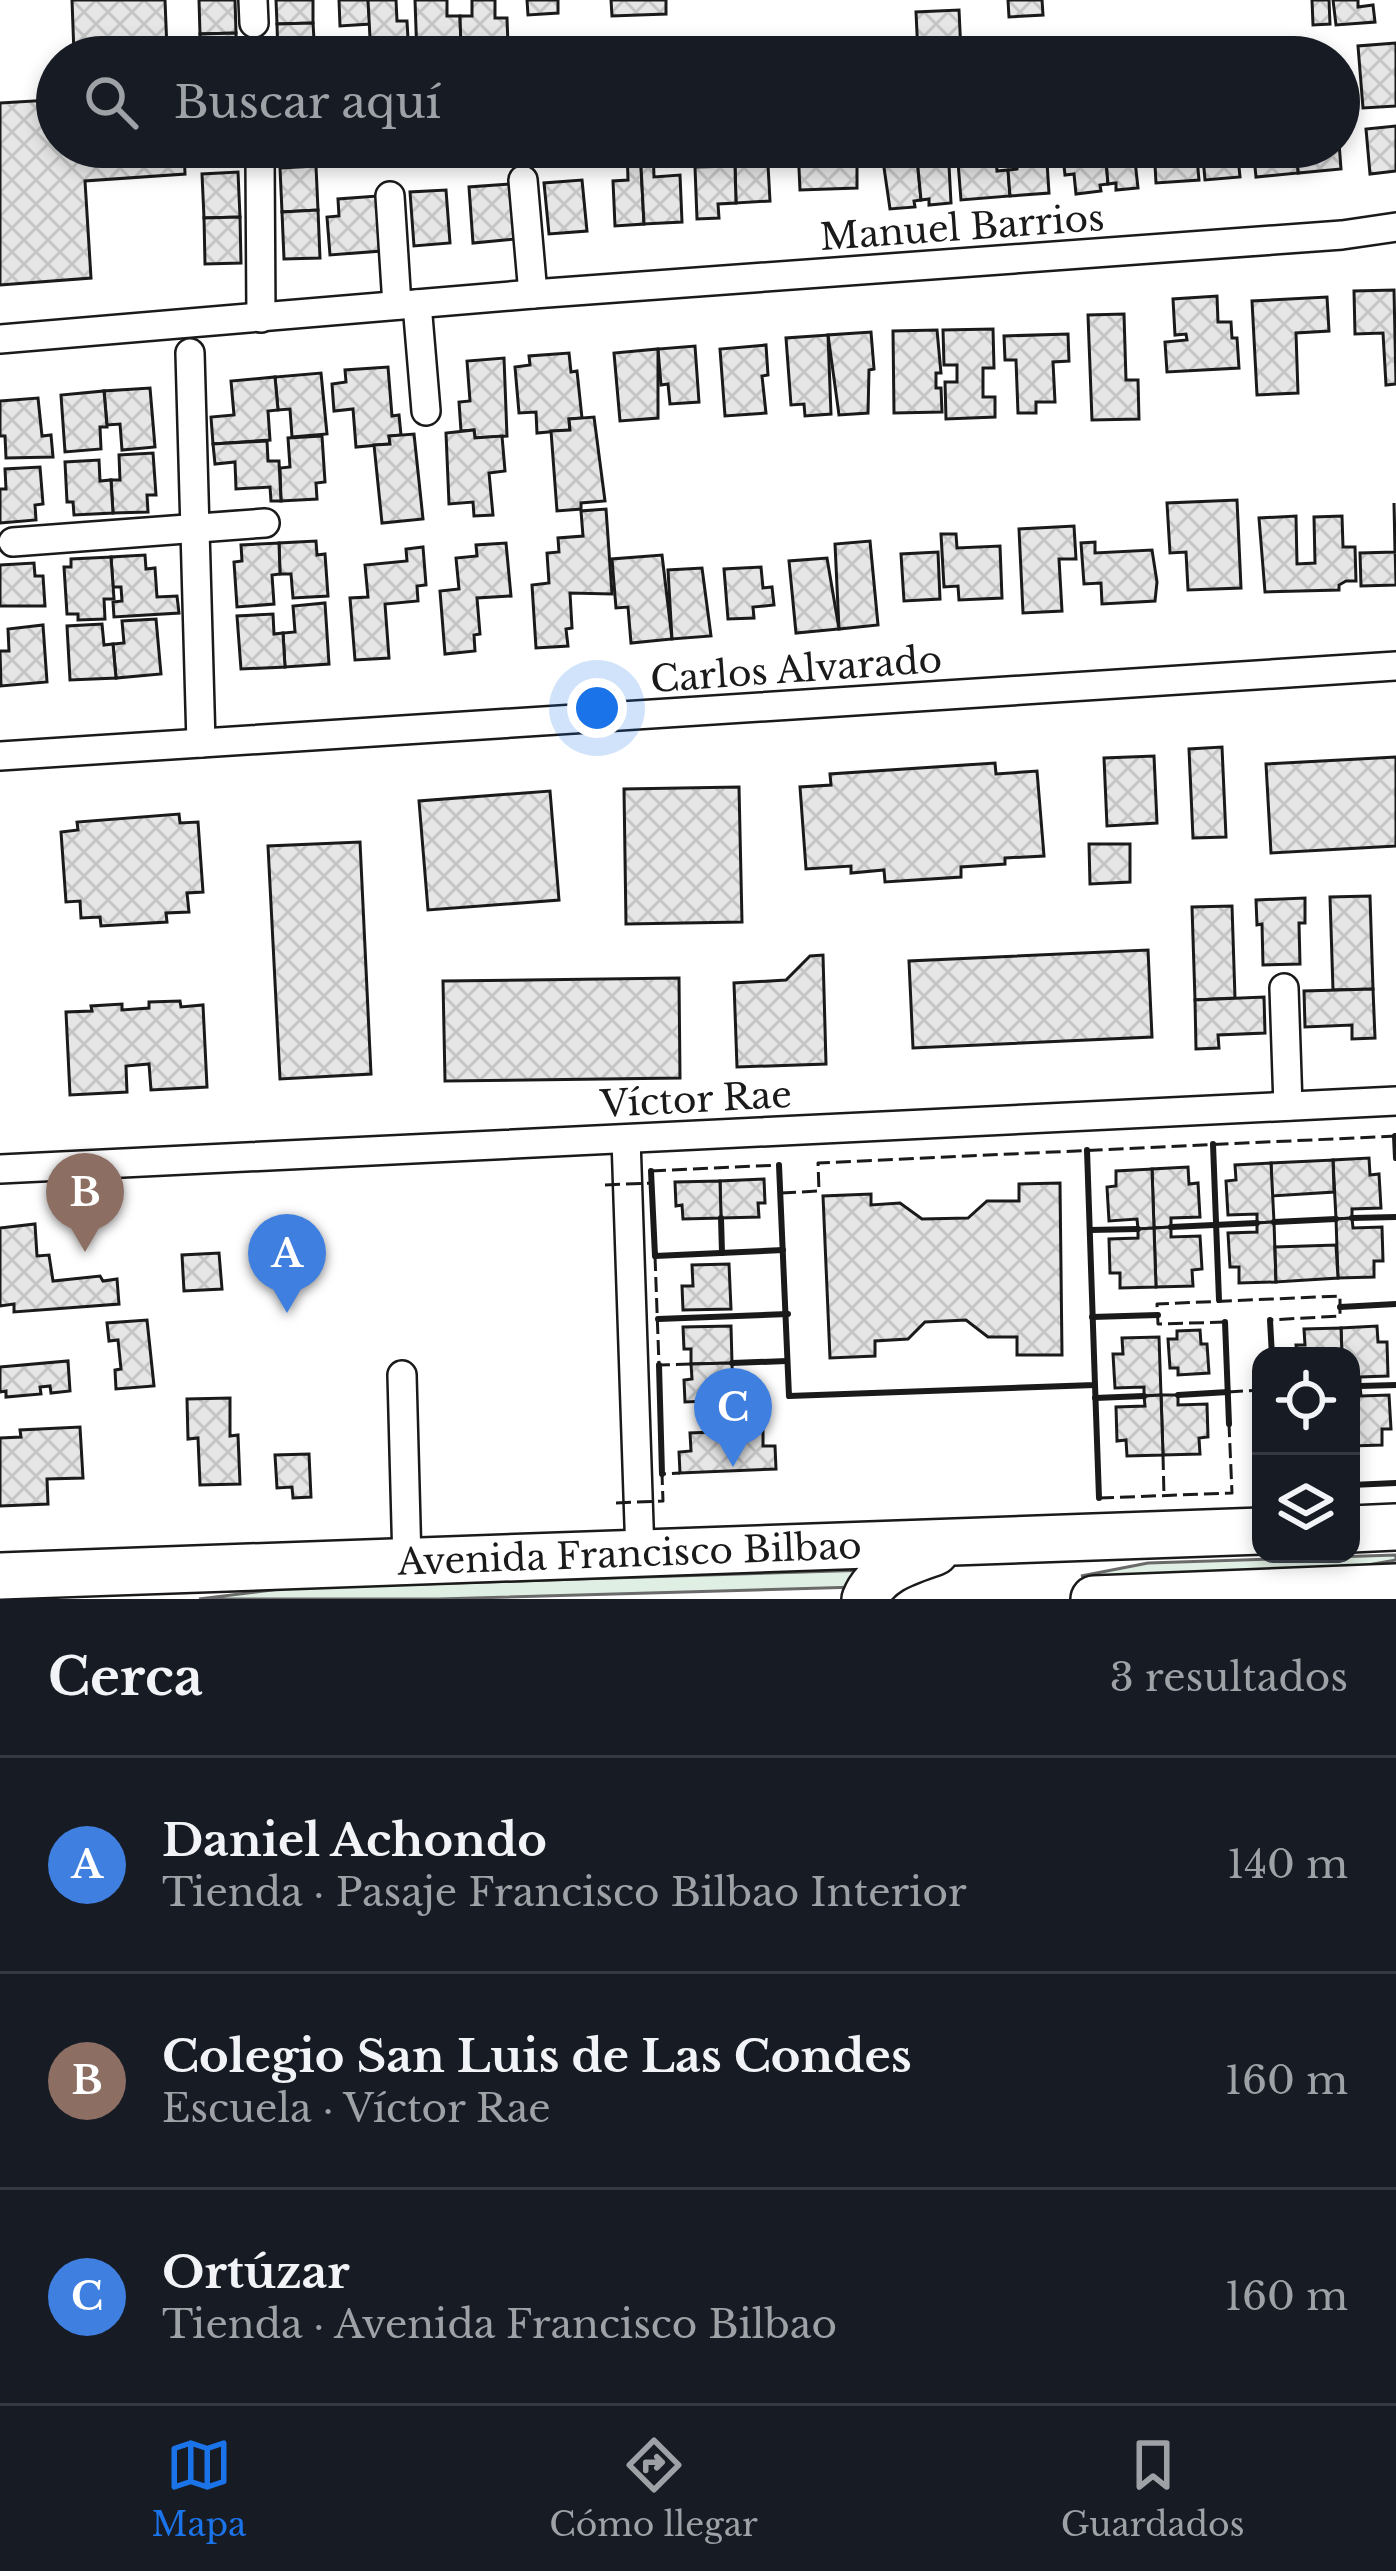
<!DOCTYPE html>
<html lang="es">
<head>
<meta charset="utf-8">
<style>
  :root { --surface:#171b24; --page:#20242c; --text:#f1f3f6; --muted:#9ea1a6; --line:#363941; --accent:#1a73e8 }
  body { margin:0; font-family:"Libre Baskerville",serif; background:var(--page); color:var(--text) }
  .controls { position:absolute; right:36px; bottom:36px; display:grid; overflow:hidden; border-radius:24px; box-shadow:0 6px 18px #0003 }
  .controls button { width:108px; height:108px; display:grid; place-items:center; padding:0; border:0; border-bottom:3px solid var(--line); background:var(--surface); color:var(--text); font:60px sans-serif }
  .you { position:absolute; left:597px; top:708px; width:42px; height:42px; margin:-30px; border:9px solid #fff; border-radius:50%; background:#1a73e8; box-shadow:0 0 0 18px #1a73e833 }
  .badge { display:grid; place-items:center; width:78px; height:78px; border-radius:50%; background:var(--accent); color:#fff; font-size:39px; font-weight:700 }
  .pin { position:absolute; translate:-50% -99px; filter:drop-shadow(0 3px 6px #0008) }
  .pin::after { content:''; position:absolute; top:63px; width:42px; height:36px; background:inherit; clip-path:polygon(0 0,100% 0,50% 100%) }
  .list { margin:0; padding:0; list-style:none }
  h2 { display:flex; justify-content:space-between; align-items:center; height:156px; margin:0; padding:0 48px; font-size:51px }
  h2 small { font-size:39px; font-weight:400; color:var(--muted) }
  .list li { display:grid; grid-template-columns:78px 1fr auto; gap:36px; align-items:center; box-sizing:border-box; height:216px; padding:0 48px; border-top:3px solid var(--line) }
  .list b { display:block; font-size:45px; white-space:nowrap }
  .list p { margin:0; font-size:39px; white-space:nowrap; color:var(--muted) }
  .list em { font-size:39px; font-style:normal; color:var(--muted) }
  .icon { flex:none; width:66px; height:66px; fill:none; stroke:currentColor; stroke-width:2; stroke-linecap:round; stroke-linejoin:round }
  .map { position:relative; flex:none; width:1396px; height:1599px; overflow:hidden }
  .search { position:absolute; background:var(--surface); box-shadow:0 6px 18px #0003; left:36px; right:36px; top:36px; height:132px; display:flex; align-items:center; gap:30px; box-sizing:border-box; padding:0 42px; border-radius:66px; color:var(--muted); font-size:45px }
  .sheet { height:804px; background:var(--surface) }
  nav { display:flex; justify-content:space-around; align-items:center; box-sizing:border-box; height:168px; border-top:3px solid var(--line); background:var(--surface); font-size:33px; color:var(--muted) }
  nav a { display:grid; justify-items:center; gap:6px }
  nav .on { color:var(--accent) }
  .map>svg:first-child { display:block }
  .green { fill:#e0efe3; stroke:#6a6a6a; stroke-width:3 }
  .building { fill:url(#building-cross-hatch); stroke:#1a1a1a; stroke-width:3 }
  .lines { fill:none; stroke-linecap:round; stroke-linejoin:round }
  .street-casing { stroke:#1a1a1a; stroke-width:32 }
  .primary-casing { stroke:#1a1a1a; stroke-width:50 }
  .street { stroke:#fff; stroke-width:27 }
  .primary { stroke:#fff; stroke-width:45 }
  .fence { stroke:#1a1a1a; stroke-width:3; stroke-dasharray:15 6; stroke-linecap:butt }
  .wall { stroke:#1a1a1a; stroke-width:6 }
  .labels { text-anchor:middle; stroke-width:9; stroke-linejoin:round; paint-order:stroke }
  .street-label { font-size:36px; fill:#1a1a1a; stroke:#fff }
</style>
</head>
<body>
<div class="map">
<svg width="1396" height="1599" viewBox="0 0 1396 1599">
  <defs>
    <pattern id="building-cross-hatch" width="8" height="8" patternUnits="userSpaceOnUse" patternTransform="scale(3)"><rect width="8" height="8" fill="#e6e6e6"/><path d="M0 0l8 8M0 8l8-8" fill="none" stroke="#c5c5c5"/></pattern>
  </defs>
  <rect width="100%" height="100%" fill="#fff"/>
  <g class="green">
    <polygon points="1396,1555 1396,1560 1323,1573 1081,1576 1148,1563"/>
    <polygon points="870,1570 858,1587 438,1599 199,1599 288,1588"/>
  </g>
  <g class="building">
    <polygon points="72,0 165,0 167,50 74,54"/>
    <polygon points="199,0 235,0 236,33 200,34"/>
    <polygon points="276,0 313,0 313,23 277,24"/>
    <polygon points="339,0 368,0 370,24 340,26"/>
    <polygon points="368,0 396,0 397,21 407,21 409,57 371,57"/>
    <polygon points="415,0 447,0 447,16 460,16 461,47 438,48 438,57 417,57"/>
    <polygon points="472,0 495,0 495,18 507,18 508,45 461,47 460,16 472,16"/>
    <polygon points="527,0 558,0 558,13 528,15"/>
    <polygon points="611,0 666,0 666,14 612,16"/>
    <polygon points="1008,0 1042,0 1043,15 1009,17"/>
    <polygon points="1312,0 1329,0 1330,24 1313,25"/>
    <polygon points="1333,0 1358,0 1358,7 1373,5 1375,22 1336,25"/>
    <polygon points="959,10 961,52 950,52 950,57 918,54 916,12"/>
    <polygon points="313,23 315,57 278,57 277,24"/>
    <polygon points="236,33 236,57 201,57 200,34"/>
    <polygon points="1396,43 1396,106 1363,108 1358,46"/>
    <polygon points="914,47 914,57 871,57 870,49"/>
    <polygon points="50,100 57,147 184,147 185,174 85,181 91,278 0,285 0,103"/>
    <polygon points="1396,126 1396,171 1370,174 1366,129"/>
    <polygon points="1339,143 1341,169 1298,173 1296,147 1339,147"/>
    <polygon points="339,147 387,147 388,161 340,166"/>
    <polygon points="387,147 437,147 438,158 388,161"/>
    <polygon points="627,147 640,147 644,224 615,226 613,181 628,180"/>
    <polygon points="640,147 653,147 654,177 680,175 682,222 644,224"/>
    <polygon points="798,147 838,147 839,160 857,159 857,188 800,190"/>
    <polygon points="881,147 916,147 921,200 914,201 915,207 890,209"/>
    <polygon points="916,147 948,147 951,203 929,205 929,199 921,200"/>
    <polygon points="966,147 1007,147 995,149 997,171 1008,170 1010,196 961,200 958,162 967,162"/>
    <polygon points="1016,147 1046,147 1049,193 1010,196 1008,170 1017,169"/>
    <polygon points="1062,147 1105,147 1108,184 1100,185 1101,191 1076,194 1074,174 1065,175"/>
    <polygon points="1105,147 1142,147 1143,160 1135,161 1138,188 1116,190 1116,183 1108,184"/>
    <polygon points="1154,147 1196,147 1199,180 1156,183"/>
    <polygon points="1202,147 1237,147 1240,177 1205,180"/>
    <polygon points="1253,147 1296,147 1298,173 1256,177"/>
    <polygon points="768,165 770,201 736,203 735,166"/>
    <polygon points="316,166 318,210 282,212 280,168"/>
    <polygon points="735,166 736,203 718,204 719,218 697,219 695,167"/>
    <polygon points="238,172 240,217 204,218 202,174"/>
    <polygon points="582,180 587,231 549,234 544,183"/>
    <polygon points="510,184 515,239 473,243 469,187"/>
    <polygon points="446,190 450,243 414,246 410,192"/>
    <polygon points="377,196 381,251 330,255 327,217 339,216 338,199"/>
    <polygon points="318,210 320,258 284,259 282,212"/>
    <polygon points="240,217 241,263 205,264 204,218"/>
    <polygon points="1394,290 1396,384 1386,385 1383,333 1355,334 1354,291"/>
    <polygon points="1217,296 1218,322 1231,322 1232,338 1237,338 1239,368 1167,372 1165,342 1187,340 1186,334 1175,335 1173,299"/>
    <polygon points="1327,297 1329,331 1296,333 1298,393 1257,395 1252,301"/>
    <polygon points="1124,314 1126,380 1138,380 1139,419 1092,420 1088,315"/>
    <polygon points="993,329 994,368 983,368 983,397 995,397 995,417 946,419 945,382 957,382 957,365 944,365 943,330"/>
    <polygon points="937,330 941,373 936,373 936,388 941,388 942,412 894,413 893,331"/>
    <polygon points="871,332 874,369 869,370 868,413 839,415 828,335"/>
    <polygon points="1068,334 1069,361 1053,362 1055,402 1036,402 1036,413 1018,413 1016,360 1005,360 1004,336"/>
    <polygon points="828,335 831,414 805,416 804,404 791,405 786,338"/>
    <polygon points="766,345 768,375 762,376 766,413 725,416 720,349"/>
    <polygon points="695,346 699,402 670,404 668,384 661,385 658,349"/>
    <polygon points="658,349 658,418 620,421 614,353"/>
    <polygon points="569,353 571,372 577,371 582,418 569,419 570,430 537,433 536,412 519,413 515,367 530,365 529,356"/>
    <polygon points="504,358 507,436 475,438 474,430 461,431 459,402 470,401 467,361"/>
    <polygon points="388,367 392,416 399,415 401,435 389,436 390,444 356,447 353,409 334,411 332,384 346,382 345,370"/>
    <polygon points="321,373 327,434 292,437 290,409 278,410 275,377"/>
    <polygon points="275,377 278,410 268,411 270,440 213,444 211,417 234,415 231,381"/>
    <polygon points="150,388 155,447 122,450 120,424 107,425 104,391"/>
    <polygon points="104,391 107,427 100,427 101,449 65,452 61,395"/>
    <polygon points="38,398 42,436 51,435 53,457 6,458 5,436 0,436 0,401"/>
    <polygon points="594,417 605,501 581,503 581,509 557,511 551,431 570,430 569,419"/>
    <polygon points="474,430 475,438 502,436 505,471 489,473 493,515 474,516 473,502 449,504 446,433"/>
    <polygon points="414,434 423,519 382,523 374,445 390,444 389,436"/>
    <polygon points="322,436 325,482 316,483 317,499 281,501 280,468 290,467 288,438"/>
    <polygon points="267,441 268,461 279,461 281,501 271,501 270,487 236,489 235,462 215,464 213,444"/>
    <polygon points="153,453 156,495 147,495 148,512 113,513 111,480 120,480 119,455"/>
    <polygon points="99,460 100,481 111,480 113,513 74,515 73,502 67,502 65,462"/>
    <polygon points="40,467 43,504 35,505 36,520 0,523 0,489 6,489 5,469"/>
    <polygon points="1237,500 1241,588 1188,590 1186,552 1170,553 1167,503"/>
    <polygon points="1394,503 1396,585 1361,586 1360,553 1395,552"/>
    <polygon points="606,509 612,594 570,593 572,628 566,629 568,646 536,648 532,585 549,583 547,553 559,552 558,538 583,536 581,511"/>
    <polygon points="1296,516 1297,564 1315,563 1314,517 1342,516 1343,547 1355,547 1356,581 1346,581 1339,585 1339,590 1265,592 1259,518"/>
    <polygon points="1074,526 1076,559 1059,559 1062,611 1023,613 1019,529"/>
    <polygon points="941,534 956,534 957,548 1000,546 1002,598 959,600 958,586 944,587"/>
    <polygon points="316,541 317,555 325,554 328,596 293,598 291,574 280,574 279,543"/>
    <polygon points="870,541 878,625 839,629 835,544"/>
    <polygon points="1095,542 1095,553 1152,550 1157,582 1155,601 1102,604 1101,583 1084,584 1081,543"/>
    <polygon points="279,543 280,574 272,575 274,604 237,607 234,562 242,561 241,545"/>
    <polygon points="506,543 511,596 477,598 480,634 474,635 475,651 445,654 440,591 459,589 456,558 477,556 476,545"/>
    <polygon points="423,547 426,585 417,586 418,601 385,604 389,658 355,660 350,598 368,597 365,565 407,561 406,549"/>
    <polygon points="938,552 940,599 904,601 901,554"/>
    <polygon points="145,555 146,569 155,568 157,597 177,596 179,613 114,617 113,602 122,601 121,587 113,587 111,557"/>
    <polygon points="662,555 672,639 631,643 628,607 616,608 612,559"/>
    <polygon points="111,557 114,599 104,599 105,619 78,620 78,614 67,614 64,567 71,567 71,559"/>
    <polygon points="827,558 839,629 796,633 789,561"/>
    <polygon points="34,563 35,576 43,576 45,606 0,606 0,565"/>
    <polygon points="761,567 763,588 772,587 774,605 753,607 754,618 728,619 724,569"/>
    <polygon points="702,568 711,636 672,639 668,570"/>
    <polygon points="325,603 329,664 285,667 283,633 295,632 293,606"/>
    <polygon points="273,614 274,634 283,633 285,667 241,669 237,616"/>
    <polygon points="156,619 161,674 116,678 113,644 124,643 122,621"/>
    <polygon points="102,624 104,645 113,644 116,678 70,680 67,626"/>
    <polygon points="43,625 47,682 1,686 0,651 9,651 8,629"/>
    <polygon points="1222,747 1226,837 1193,838 1189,749"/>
    <polygon points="1154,756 1157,823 1107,826 1104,758"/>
    <polygon points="1396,757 1396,846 1271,853 1266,764"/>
    <polygon points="995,763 996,774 1037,771 1044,856 1005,858 1005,864 961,867 961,877 885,882 884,870 851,873 851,866 806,869 800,787 831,785 830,774"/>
    <polygon points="739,787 742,922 626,924 624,789"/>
    <polygon points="550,791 559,900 428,910 419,801"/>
    <polygon points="179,814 180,823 198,822 203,892 187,893 189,912 166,913 167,922 101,926 100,917 81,918 80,901 66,902 61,832 78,830 77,822"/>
    <polygon points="360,842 371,1074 280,1079 268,846"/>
    <polygon points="1089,844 1130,844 1130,882 1090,884"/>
    <polygon points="1370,896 1373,989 1333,990 1330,897"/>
    <polygon points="1305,898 1305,923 1299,923 1300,964 1263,965 1262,924 1257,925 1256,900"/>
    <polygon points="1232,906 1235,998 1195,1000 1192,907"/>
    <polygon points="1148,950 1152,1037 913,1048 909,961"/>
    <polygon points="823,955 826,1064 737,1067 734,983 786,980 810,956"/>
    <polygon points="679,978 680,1078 445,1081 443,981"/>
    <polygon points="1373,989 1375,1038 1352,1039 1352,1025 1305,1027 1304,991"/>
    <polygon points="1264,997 1265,1033 1218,1035 1219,1048 1196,1049 1195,1000"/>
    <polygon points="180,1001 181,1007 203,1005 207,1087 151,1090 149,1064 126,1066 127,1092 70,1095 66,1012 92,1011 91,1006 122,1004 122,1010 149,1008 149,1002"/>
    <polygon points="1369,1158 1370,1175 1379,1174 1381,1208 1352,1209 1352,1218 1336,1219 1333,1160"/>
    <polygon points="1333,1160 1334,1192 1272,1196 1271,1163"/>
    <polygon points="1271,1163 1274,1222 1257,1223 1257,1214 1228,1215 1226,1181 1236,1180 1235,1165"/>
    <polygon points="1188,1167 1189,1184 1198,1183 1200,1217 1171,1218 1171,1227 1154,1228 1152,1169"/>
    <polygon points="1152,1169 1154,1228 1138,1229 1137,1219 1109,1221 1107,1187 1116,1186 1116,1171"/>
    <polygon points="764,1179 765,1203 758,1203 759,1217 721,1218 720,1181"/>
    <polygon points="720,1181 721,1218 683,1219 682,1205 676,1206 675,1182"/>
    <polygon points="1060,1183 1062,1355 1017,1355 1017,1337 988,1337 966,1320 925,1322 908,1339 875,1341 875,1356 830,1358 823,1196 871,1194 871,1205 900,1203 922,1219 968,1218 987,1201 1019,1201 1019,1184"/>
    <polygon points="1352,1218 1353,1228 1382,1227 1383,1261 1374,1261 1374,1277 1338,1278 1336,1219"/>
    <polygon points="1274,1222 1276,1282 1239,1283 1239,1267 1230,1267 1228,1233 1257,1232 1257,1223"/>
    <polygon points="35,1224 37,1256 49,1255 53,1281 100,1276 103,1281 117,1279 119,1304 14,1312 14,1304 0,1306 0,1228"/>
    <polygon points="1171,1227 1171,1237 1200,1236 1202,1269 1192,1270 1193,1286 1156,1287 1154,1228"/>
    <polygon points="1154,1228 1156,1287 1120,1288 1120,1273 1110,1273 1109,1239 1138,1238 1138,1229"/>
    <polygon points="1336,1245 1338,1278 1276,1282 1275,1247"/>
    <polygon points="219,1253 222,1289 184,1291 182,1255"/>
    <polygon points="729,1264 731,1309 683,1310 682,1286 693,1286 692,1265"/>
    <polygon points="147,1320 154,1386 116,1389 115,1370 121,1369 118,1340 109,1341 107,1323"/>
    <polygon points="731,1326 732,1363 691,1364 691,1349 684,1349 683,1327"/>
    <polygon points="1377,1326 1378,1342 1387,1342 1388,1376 1360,1377 1360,1386 1351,1386 1351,1356 1342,1356 1341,1328"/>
    <polygon points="1341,1328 1342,1356 1297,1356 1296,1345 1305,1345 1304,1329"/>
    <polygon points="1200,1330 1201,1344 1207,1344 1209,1373 1178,1375 1178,1368 1170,1368 1168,1339 1177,1339 1177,1331"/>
    <polygon points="1159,1337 1161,1395 1144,1396 1144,1387 1115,1388 1113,1354 1123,1354 1122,1338"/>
    <polygon points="68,1361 70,1391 51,1393 50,1386 40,1387 41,1394 6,1397 6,1391 0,1392 0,1367"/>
    <polygon points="732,1363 733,1400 685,1402 684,1380 692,1379 691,1364"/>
    <polygon points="1351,1386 1360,1386 1361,1396 1389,1395 1391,1429 1382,1429 1382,1445 1351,1446"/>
    <polygon points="1161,1395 1178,1395 1178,1405 1207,1404 1208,1437 1199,1438 1200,1454 1163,1455"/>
    <polygon points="1161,1395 1163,1455 1127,1456 1126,1440 1117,1441 1116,1407 1145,1406 1144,1396"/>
    <polygon points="230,1398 230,1436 238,1435 240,1484 200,1485 198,1438 188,1439 187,1399"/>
    <polygon points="80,1427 83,1478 47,1479 48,1504 0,1506 0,1438 21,1437 20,1430"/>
    <polygon points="763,1430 763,1446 775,1446 776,1469 680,1473 679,1452 691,1451 690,1433"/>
    <polygon points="309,1454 311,1497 293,1498 292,1487 277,1488 275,1455"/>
  </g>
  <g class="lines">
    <defs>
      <g id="street">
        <polyline points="253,0 254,23"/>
        <polyline points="260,159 261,318"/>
        <polyline points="523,180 533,294"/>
        <polyline points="390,196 397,305"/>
        <polyline points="417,304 426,411"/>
        <polyline points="0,339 533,294 1342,235 1396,227"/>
        <polyline points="190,353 201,743"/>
        <polyline points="13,542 265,523"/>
        <polyline points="0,756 1396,666"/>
        <polyline points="1284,988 1288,1106"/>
        <polyline points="626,1139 640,1554"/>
        <polyline points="0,1169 1396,1101"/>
        <polyline points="402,1375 407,1562"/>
      </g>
      <g id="primary">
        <polyline points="1351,1529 1396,1527"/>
        <path id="s1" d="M0,1576L1261,1531"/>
        <path d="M865,1599C877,1570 907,1562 935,1552"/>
        <polyline points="1094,1599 1396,1587"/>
      </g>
    </defs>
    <use href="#street" class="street-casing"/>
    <use href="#primary" class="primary-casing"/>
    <use href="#street" class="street"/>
    <use href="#primary" class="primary"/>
    <g class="fence">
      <polyline points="651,1171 779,1165"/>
      <polyline points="605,1185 652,1183"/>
      <polyline points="781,1193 819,1191 818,1163 1396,1136"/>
      <polyline points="655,1256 659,1365 691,1364"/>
      <polyline points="1225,1322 1158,1324 1157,1304 1340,1296 1340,1316 1270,1320"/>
      <polyline points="1228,1392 1261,1390"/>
      <polyline points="1163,1455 1164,1496"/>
      <polyline points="1099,1498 1232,1493 1229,1424"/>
      <polyline points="616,1503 663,1501 662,1474 680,1473"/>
    </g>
    <g class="wall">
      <polyline points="1395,1136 1396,1158"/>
      <polyline points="1213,1144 1219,1300"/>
      <polyline points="779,1165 789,1396 1095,1385 1087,1150"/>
      <polyline points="651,1171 655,1256 783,1250"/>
      <polyline points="721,1218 722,1253"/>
      <polyline points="1352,1218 1396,1217"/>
      <polyline points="1274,1222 1336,1219"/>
      <polyline points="1171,1227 1257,1223"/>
      <polyline points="1090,1230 1138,1229"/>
      <polyline points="1340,1307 1396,1304"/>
      <polyline points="1092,1317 1158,1315"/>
      <polyline points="658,1319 788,1314"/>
      <polyline points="1270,1320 1272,1356"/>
      <polyline points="1225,1322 1229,1424"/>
      <polyline points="732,1363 787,1361"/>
      <polyline points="659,1365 662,1474"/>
      <polyline points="1095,1385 1099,1498"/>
      <polyline points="1360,1386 1396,1385"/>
      <polyline points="1178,1395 1228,1392"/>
      <polyline points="1095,1398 1144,1396"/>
      <polyline points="1351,1485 1396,1483"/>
    </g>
  </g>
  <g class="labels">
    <g class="street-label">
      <text transform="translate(962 227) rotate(-4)" y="13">Manuel Barrios</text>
      <text transform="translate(796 669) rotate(-4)" y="13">Carlos Alvarado</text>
      <text transform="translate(696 1099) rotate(-3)" y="13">Víctor Rae</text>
      <text dy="13" stroke="none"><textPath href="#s1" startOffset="630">Avenida Francisco Bilbao</textPath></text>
    </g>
  </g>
</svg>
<div class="controls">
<button><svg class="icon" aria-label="locate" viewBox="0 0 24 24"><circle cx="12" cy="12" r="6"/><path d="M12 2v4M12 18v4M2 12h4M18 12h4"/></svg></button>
<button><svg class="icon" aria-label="layers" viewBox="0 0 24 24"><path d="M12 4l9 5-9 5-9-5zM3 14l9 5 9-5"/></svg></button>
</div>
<div class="you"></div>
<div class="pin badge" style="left:287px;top:1313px;background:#3f7fe0">A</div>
<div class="pin badge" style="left:85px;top:1252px;background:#8d6e63">B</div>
<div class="pin badge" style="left:733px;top:1467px;background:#3f7fe0">C</div>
<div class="search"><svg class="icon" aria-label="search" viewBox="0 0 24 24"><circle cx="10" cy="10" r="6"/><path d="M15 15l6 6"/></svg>Buscar aquí</div>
</div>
<section class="sheet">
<h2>Cerca<small>3 resultados</small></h2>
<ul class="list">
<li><span class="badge" style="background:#3f7fe0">A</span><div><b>Daniel Achondo</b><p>Tienda · Pasaje Francisco Bilbao Interior</p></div><em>140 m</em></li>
<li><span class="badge" style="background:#8d6e63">B</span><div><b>Colegio San Luis de Las Condes</b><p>Escuela · Víctor Rae</p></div><em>160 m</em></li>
<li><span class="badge" style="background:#3f7fe0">C</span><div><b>Ortúzar</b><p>Tienda · Avenida Francisco Bilbao</p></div><em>160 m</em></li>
</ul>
</section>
<nav>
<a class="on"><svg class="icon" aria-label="map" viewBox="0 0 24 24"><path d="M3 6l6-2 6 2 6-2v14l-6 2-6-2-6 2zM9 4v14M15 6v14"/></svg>Mapa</a>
<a><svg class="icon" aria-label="directions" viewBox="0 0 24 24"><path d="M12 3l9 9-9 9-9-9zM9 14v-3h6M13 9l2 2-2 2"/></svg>Cómo llegar</a>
<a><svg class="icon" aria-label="saved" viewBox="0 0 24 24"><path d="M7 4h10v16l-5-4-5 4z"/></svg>Guardados</a>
</nav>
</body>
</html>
